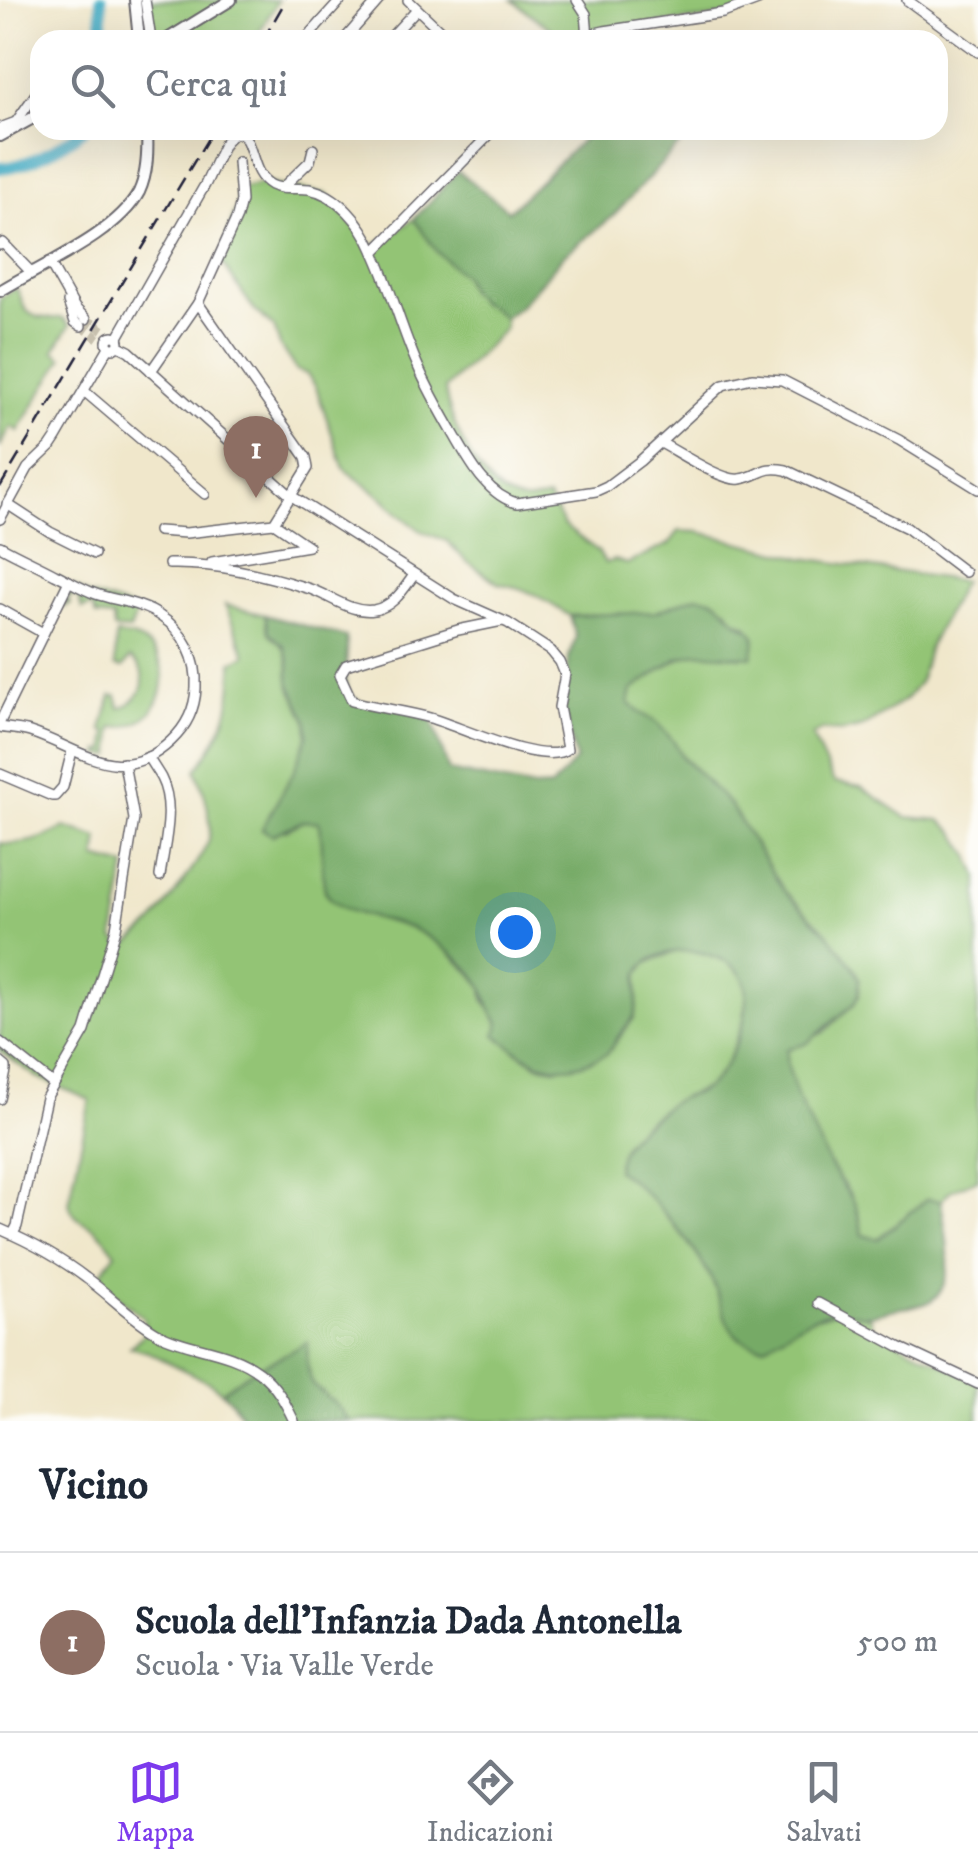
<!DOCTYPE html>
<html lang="it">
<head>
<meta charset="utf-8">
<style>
  :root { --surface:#fff; --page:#f2f2f3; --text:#1f2937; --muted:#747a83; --line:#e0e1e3; --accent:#7c3aed }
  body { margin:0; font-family:"IM FELL DW Pica",serif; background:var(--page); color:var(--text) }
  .you { position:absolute; left:515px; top:932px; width:35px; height:35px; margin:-25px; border:8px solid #fff; border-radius:50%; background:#1a73e8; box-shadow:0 0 0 15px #1a73e833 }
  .badge { display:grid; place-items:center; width:65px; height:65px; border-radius:50%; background:var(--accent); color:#fff; font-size:32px; font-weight:700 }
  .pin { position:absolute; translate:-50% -82px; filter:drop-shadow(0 2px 5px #0008) }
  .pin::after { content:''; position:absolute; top:52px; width:35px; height:30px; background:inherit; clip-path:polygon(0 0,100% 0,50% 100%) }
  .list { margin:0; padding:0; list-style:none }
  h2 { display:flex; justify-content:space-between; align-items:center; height:130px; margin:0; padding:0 40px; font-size:42px }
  h2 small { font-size:32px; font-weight:400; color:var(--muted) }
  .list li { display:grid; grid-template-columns:65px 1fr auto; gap:30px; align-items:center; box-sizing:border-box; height:180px; padding:0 40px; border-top:2px solid var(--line) }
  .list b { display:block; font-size:38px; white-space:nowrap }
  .list p { margin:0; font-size:32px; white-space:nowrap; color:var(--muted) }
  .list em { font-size:32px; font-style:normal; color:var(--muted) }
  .icon { flex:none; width:55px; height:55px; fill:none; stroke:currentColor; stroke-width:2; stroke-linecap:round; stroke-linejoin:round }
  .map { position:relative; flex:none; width:978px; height:1421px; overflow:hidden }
  .search { position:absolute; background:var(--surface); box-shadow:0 10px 40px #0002; left:30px; right:30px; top:30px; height:110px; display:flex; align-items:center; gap:25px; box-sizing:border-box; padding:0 35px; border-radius:30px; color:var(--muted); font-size:38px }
  .sheet { height:310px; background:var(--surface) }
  nav { display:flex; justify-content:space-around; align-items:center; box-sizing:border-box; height:140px; border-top:2px solid var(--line); background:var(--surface); font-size:28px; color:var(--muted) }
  nav a { display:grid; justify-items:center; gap:5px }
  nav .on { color:var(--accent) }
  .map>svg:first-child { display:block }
  .green { fill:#93c474; stroke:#5a7358; stroke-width:2.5 }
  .forest { fill:#76aa66; stroke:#4c6650; stroke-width:2.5 }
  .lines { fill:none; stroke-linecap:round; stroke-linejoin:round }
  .river { stroke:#44abc3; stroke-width:12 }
  .minor-tunnel { stroke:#c7c0ae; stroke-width:9; stroke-dasharray:9 4.5; stroke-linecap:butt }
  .minor-casing { stroke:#6a676d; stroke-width:12 }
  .major-casing { stroke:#6a676d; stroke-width:14 }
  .minor { stroke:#fff; stroke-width:9 }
  .major { stroke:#fff; stroke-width:10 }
  .rail { stroke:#22223b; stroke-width:2.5; stroke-dasharray:15 8; stroke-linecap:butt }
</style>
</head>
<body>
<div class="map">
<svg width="978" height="1421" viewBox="0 0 978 1421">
  <rect width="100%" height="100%" fill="#fdfcf7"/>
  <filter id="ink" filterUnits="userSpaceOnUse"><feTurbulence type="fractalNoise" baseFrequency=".01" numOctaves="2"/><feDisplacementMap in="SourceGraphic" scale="20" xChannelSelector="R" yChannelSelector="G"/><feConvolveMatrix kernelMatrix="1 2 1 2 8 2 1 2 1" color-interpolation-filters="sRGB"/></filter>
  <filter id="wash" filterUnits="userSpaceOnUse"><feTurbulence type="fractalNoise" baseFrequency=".0048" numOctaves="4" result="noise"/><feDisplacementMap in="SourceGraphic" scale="40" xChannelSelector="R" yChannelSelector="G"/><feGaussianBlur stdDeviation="2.25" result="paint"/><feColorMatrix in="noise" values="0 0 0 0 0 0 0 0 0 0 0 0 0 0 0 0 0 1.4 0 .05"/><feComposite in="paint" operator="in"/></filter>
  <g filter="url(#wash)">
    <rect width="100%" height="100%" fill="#f0e7cb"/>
    <g class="green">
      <polygon points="146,0 278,0 255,40 153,40"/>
      <path d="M512,0H767C727,25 675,17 631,29C612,34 590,46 570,40C558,36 524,9 512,0Z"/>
      <path d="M264,183L327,194L373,247L414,219L437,252L463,276L469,290L479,302L492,308L504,318L505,328L445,389C449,423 484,499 524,501C531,502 540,499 548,498L564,526L598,551L605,563L615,560L627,564L669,544L679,531L699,532L803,558L963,581L928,649L920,681L906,699L863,727L842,732L822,730L812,736L834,782L861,787L906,817L940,820L955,832L970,856L978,876V1179L950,1191L941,1201L926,1200L877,1239L863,1235C860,1225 859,1214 855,1205C849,1190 838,1178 830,1165C811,1132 786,1088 787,1049L824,1032L854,1004L853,967L827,933L784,891L730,805L683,757L675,743L656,722L639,712L628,703L631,690C677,661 682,645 740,657L748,626L733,619L727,609L697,596L656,612L570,616L536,595L519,588L498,583L466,561L447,541L421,531L399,514L383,498L344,469L316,387L307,374L296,370L280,346L274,327L254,310L220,260L242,188Z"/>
      <path d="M16,288C20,293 21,299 23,304C29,321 49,318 63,318L70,325L54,351L63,358L18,431L11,426L0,447V298Z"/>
      <polygon points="73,586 91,597 93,596 138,610 130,630 114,629 113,618 96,616 92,606 82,609 77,594 67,599 70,604 63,607"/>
      <path d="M225,605L265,615C266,620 266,625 268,630C273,640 283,643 287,654C290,665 287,675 290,685C294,698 304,709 307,721C315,751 274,801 262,829L287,830L303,821H319L323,835L325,891L334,902L359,913L414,929L441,945L474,976L483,988L484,999L515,1050L538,1065L555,1068L582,1064L608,1053L634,1018L637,1005L638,974L646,964L658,958L681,950L700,952L726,961L736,969L743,977L747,988L744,1020L731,1054L723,1069L708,1087L670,1103L642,1125L625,1143L616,1170C646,1187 699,1251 713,1283C723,1303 725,1323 740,1339L837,1311L870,1316L873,1327L906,1346L978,1381V1421H349L336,1404L312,1384L307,1364C300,1362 290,1358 282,1358C270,1358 232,1383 222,1392L210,1383L148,1352L130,1347L143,1335L144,1318L96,1279L116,1253C109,1244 102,1233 92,1227C79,1219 73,1218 69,1203L90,1100L38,1078L0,1051V843C23,845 45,839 65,827L99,838L96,858L126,866L114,938L123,948C133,940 144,932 153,923C164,909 206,853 209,839C214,821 202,786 196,770C223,733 234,709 232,662L246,655Z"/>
      <path d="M116,635C127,636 138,637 146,644C182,673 157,731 113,727L112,756L100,755L101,751H106L107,732L102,730L111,696H117L120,708C143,701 153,673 130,658L123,668L115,666Z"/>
    </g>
    <g class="forest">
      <polygon points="592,130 668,130 680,144 611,218 564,255 519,307 504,318 492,308 479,302 469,290 463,276 437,252 414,219 458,171 509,211"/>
      <path d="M697,596C719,599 718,601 732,617C747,634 761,622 752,657L696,653L678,658L632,690L629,703L639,712L656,722L675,743L683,758L730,805L784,891L827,933L854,967L860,979L859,995L854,1004L806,1044L787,1049V1063L797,1096L830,1166L855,1204L863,1235L878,1239L927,1199L941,1201C945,1229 961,1288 927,1303C918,1307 906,1307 896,1309C887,1310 875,1316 866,1315C852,1314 842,1309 827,1313C804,1319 785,1333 765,1346C752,1345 740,1342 732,1330C722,1316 720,1296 712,1280C697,1249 646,1186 616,1170C619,1144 633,1132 654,1117C660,1113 665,1106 672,1102C683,1096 696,1095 707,1087C731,1070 758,1003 742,976C734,962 717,957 703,953C684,948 651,952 640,971C633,984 641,1002 634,1016C631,1023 624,1028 620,1034C616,1040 612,1049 607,1053C603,1057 598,1057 593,1060C553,1077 528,1061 496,1035L499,1022C487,1006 489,1004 483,988C475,968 430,936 411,928C389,919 336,915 326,892C319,876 325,842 319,822L303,821L272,835L262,829L294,771L308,735L307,721L289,681V661L284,646L269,633L265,615L346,637C350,653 343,671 346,685C352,711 383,702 402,707C412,709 422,716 432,720L449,771L535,788L551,787L576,760L564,712L569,657L576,637L570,616L656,612Z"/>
      <path d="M308,1342L307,1364L312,1384L336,1404L349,1421H245L233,1403L222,1392C247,1370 279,1359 308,1342Z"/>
    </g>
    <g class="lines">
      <g class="river">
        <polyline points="101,0 103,40"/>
        <path d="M0,168C29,167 60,147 83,130"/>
      </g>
    </g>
  </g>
  <g filter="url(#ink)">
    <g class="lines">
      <g class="minor-tunnel">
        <polyline points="86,319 103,330"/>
        <polyline points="81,326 98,338"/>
      </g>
      <defs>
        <g id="minor">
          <polyline points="145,0 151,40"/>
          <polyline points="408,0 450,40"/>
          <polyline points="577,0 586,14 588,37"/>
          <polyline points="907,0 978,52"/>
          <polyline points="305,40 341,0"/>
          <polyline points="344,40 379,0"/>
          <polyline points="388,40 417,9"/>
          <polyline points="587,40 595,33 604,31 723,13 758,0"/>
          <polyline points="0,128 16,122 40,88"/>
          <path d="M243,130L242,133C255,148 251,174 271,185C282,191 297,187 309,189C338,194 362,224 373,250C390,286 401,327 417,364C428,390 442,414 456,438C470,462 488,496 517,503L596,491L607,486L640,461L723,385L752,378L782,380L899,440L978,489"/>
          <polyline points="282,188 310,161 313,149"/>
          <polyline points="0,245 3,243 31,272"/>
          <polyline points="374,252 494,130"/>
          <polyline points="49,262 75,308 86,319"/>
          <polyline points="68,302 75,322 81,326"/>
          <circle cx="113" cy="342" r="6"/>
          <polyline points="118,337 206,183 225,142 233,134 242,133"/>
          <path d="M119,346L129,351L290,495L454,599L508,623L551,651L560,662L565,674L559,707L567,749C543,767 459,726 430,718C405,711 378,708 352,701L340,675L346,665L458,630L502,621"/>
          <polyline points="151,371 198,303 237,217 241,201 238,162"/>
          <polyline points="84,391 205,494"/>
          <path d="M661,443C678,452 723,482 740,479C761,476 761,465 786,470L907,528L965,572"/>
          <polyline points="7,504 50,532 94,554"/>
          <polyline points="0,519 28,468 50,447 56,438 109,347"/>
          <polyline points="158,531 186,533 274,523 308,468 306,457 198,303"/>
          <path d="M0,546C18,556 36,564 55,574C68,580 81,589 96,594C117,601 142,603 160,616C184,631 198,659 196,688C195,709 186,727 171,741C120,789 80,748 30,732C21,729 10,729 0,727"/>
          <polyline points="212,562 308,546 274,523"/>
          <path d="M169,564C217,563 262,574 307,588C328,594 351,614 374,610C394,606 403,590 414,575"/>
          <polyline points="0,609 43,633"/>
          <polyline points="0,722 69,581"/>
          <path d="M148,757C152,764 157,771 161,778C176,807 164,845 160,876"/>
          <polyline points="0,774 52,796 55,796 63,787 72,751"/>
          <polyline points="0,1042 53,1084"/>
          <polyline points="0,1062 6,1067 6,1071 0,1099"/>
          <path d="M0,1229C30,1242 60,1258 86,1278C111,1296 132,1319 159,1334C191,1350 229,1349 259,1372C276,1385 285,1402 294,1421"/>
          <polyline points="13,1234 17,1226 46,1098 85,1031 116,929 134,819 124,763"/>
          <polyline points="818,1303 899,1347 978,1384"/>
        </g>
        <g id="major">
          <polyline points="135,0 139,40"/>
          <polyline points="166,40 231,0"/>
          <polyline points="0,136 40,114"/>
          <path d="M0,291C40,266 117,234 139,192C148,173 148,150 147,130"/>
        </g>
      </defs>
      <use href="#minor" class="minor-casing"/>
      <use href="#major" class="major-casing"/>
      <use href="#minor" class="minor"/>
      <use href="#major" class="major"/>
      <g class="rail">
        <polyline points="263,40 286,0"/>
        <polyline points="0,487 213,130"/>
      </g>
    </g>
  </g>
</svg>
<div class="you"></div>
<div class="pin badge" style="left:256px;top:498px;background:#8d6e63">1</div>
<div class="search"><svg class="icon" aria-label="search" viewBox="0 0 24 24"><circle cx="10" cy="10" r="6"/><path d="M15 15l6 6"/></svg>Cerca qui</div>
</div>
<section class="sheet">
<h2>Vicino<small></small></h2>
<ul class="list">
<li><span class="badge" style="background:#8d6e63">1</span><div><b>Scuola dell'Infanzia Dada Antonella</b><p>Scuola · Via Valle Verde</p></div><em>500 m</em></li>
</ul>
</section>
<nav>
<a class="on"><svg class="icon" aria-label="map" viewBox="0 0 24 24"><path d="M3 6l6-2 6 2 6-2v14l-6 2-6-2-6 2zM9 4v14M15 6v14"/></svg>Mappa</a>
<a><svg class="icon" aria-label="directions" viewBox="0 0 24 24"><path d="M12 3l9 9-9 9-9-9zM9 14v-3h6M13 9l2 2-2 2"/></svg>Indicazioni</a>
<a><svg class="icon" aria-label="saved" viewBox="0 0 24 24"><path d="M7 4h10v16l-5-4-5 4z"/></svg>Salvati</a>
</nav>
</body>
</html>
